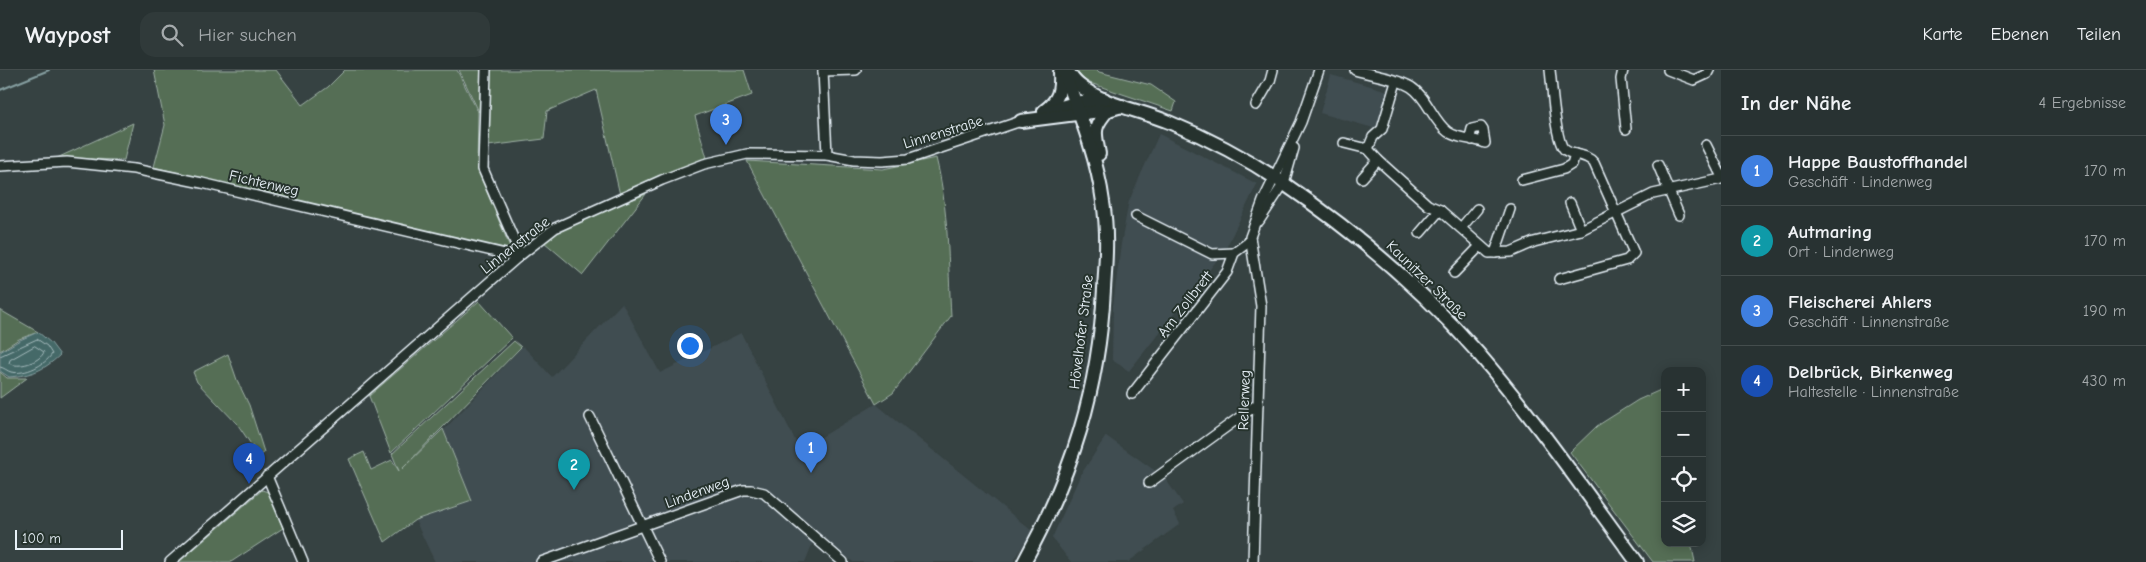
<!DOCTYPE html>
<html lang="de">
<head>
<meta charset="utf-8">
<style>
  :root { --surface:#283232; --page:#303a3a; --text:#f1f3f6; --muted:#a5aaac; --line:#444d4d; --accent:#ea580c }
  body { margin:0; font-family:"Comic Neue",sans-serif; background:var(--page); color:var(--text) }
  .controls { position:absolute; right:15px; bottom:15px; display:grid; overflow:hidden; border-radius:10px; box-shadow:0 2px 12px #0003 }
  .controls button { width:45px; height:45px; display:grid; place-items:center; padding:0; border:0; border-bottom:1px solid var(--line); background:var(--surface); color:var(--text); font:25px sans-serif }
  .scale { position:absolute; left:15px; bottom:12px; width:108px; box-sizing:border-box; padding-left:5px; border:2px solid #e8f1f8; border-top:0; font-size:14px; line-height:18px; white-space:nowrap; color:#e8f1f8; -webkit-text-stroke:4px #26332d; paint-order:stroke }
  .you { position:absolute; left:689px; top:275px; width:18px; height:18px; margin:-12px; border:4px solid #fff; border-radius:50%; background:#1a73e8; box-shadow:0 0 0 8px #1a73e833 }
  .badge { display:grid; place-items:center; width:32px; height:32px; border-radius:50%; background:var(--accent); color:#fff; font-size:16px; font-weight:700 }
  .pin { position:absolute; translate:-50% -41px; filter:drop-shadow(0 1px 2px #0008) }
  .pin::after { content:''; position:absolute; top:26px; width:18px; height:15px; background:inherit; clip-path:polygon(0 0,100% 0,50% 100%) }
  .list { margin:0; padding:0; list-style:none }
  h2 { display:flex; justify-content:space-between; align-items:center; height:65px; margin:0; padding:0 20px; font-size:21px }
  h2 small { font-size:16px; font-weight:400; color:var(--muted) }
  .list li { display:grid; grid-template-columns:32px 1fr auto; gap:15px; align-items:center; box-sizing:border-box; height:70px; padding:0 20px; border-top:1px solid var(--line) }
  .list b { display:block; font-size:19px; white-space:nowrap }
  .list p { margin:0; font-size:16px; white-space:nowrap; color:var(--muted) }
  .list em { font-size:16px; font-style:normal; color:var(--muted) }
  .icon { flex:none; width:28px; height:28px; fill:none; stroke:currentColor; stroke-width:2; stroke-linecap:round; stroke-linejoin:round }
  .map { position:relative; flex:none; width:1721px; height:492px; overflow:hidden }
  header { display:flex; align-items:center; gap:30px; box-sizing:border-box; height:70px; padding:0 25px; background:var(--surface); border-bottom:1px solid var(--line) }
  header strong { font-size:24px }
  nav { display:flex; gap:28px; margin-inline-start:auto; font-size:18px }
  .search { width:350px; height:45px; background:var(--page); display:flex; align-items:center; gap:12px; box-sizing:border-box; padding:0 18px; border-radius:15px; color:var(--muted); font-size:19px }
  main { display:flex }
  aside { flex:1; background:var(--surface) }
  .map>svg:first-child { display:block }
  .built { fill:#414d51 }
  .green { fill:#556e54; stroke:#9eb0a6 }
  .water { fill:#446967; stroke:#869fa1 }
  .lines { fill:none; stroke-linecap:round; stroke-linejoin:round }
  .shore { stroke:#a6bbbe; stroke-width:1 }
  .stream { stroke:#869fa1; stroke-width:2 }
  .street-casing { stroke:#e8f1f8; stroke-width:12 }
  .secondary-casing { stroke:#e8f1f8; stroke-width:16 }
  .street { stroke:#26332d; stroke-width:9 }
  .secondary { stroke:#26332d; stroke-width:12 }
  .labels { text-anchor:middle; stroke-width:4; stroke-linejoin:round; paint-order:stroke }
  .street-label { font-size:15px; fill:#e8f1f8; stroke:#26332d }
</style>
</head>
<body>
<header>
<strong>Waypost</strong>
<div class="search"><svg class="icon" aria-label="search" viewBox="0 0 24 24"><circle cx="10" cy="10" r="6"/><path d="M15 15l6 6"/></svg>Hier suchen</div>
<nav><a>Karte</a><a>Ebenen</a><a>Teilen</a></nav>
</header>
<main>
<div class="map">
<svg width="1721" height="492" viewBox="0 0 1721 492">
  <rect width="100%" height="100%" fill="#364242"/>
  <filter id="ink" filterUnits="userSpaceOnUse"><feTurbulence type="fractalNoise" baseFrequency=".02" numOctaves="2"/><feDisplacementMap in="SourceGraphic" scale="10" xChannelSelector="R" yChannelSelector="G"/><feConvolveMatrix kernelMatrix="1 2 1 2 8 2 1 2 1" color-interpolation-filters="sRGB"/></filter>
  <g filter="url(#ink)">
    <g class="built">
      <polygon points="1331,5 1388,21 1377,59 1320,43"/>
      <polygon points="1159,64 1257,114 1225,180 1129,301 1112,290 1113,236 1121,174 1129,131"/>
      <polygon points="622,233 660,303 741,263 800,380 876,334 1032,461 1013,492 853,492 817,462 805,492 435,492 415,450 472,431 444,360 523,276 552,307"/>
      <polygon points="1106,366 1164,407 1183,434 1173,441 1180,454 1128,492 1071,492 1052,468 1080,406"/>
    </g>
    <g class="green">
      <polygon points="154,0 276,0 303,35 328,17 345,0 457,0 478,42 477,98 512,182 154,97 165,55"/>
      <polygon points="459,0 481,0 479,42"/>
      <polygon points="490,0 744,0 752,25 695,46 707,88 620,125 596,20 547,41 544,69 488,76"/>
      <polygon points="1075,0 1097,0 1099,2 1151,15 1176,32 1173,41 1087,12"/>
      <polygon points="133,53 124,90 57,88"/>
      <path d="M936,88C949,139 948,194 951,246L893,323L876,334L747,91L883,99Z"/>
      <polygon points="646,124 583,205 544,172 561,159"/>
      <polygon points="479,231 512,268 391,383 369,326"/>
      <polygon points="0,240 38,262 19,269 0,281"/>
      <polygon points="514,271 521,277 402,399 443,359 472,431 415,450 385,472 349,389 364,382 371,400 392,390 399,401 392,384"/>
      <polygon points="228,284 237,310 249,335 264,382 259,386 238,355 197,312 193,302"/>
      <polygon points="0,302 7,308 27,308 0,328"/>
      <polygon points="1665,318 1665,473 1691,473 1695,492 1653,492 1570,382 1597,356 1638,330"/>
      <polygon points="262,420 268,422 283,458 231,492 179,492"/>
    </g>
    <path class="water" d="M38,262L51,273L60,285C43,301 31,305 9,307L0,301V282L20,270Z"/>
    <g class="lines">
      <g class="shore">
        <path d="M35,276L44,282C40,292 18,299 9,293L10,290Z"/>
        <path d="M0,286L37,269L47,276L52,284C45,295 25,305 11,302C7,301 5,298 0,297"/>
      </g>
      <polyline class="stream" points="0,20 49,0"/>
      <defs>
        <g id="street">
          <polyline points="486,0 483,99 518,179 518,187"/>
          <polyline points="823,0 827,85"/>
          <path d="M1355,0C1371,5 1397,8 1411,17C1427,27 1433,51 1448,62C1460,70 1473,68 1485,73L1483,60L1481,57L1472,59L1470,67L1472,70"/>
          <path d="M1550,0C1552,15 1555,70 1564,79C1572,87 1585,82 1594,93L1634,183L1627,190L1559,209"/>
          <polyline points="1623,0 1621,9 1626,59"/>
          <polyline points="1668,0 1694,10 1707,4 1709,0"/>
          <polyline points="823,1 856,0"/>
          <polyline points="1396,12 1382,59 1373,67 1368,79 1378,90 1428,135 1440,140 1489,183 1511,182 1534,172 1581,160 1653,124 1721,109"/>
          <polyline points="1256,35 1270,11 1273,0"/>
          <polyline points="1344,73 1368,79"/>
          <polyline points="1706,75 1721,105"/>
          <polyline points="1658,95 1679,145"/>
          <polyline points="0,96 67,92 134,99 202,113 518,187"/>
          <polyline points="1362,108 1378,90"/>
          <polyline points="1522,110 1564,99 1572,94 1575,84"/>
          <polyline points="1570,133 1581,160"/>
          <polyline points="1136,146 1212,184 1234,183"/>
          <polyline points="1259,151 1284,113 1294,78"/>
          <polyline points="1461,158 1477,139"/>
          <polyline points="1420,163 1440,140"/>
          <polyline points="1495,183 1510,139"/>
          <polyline points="1454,203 1480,176"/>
          <polyline points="1132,324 1227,202 1234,183 1250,171"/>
          <polyline points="590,347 660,492"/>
          <polyline points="267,406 303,492"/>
          <polyline points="1149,413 1258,334"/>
          <polyline points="170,492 518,187 555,158 662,110 704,94 747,84 827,85 854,90 882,91 908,89 1021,51"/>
          <polyline points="541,492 743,420 751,420 764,423 843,492"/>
          <polyline points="1253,492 1261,236 1250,167 1263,131 1301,52 1319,0"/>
        </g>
        <g id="secondary">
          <path d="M1067,0C1070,5 1074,11 1079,15C1105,36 1141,40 1171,53C1210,69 1249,90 1283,113C1355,162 1421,218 1478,283C1535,349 1585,422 1637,492"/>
          <path d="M1044,41C1059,30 1061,21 1060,2"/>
          <polyline points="1044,42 1075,33 1104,29"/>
          <polyline points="1021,51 1108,40 1122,36"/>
          <path d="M1099,84C1095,62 1092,58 1108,40"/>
          <path d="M1024,492C1072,405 1099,319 1104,219C1106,190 1108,161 1103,132C1097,87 1080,45 1064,2"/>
        </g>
      </defs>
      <use href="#street" class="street-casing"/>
      <use href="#secondary" class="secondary-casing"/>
      <use href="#street" class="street"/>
      <use href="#secondary" class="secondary"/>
    </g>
  </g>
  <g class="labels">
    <g class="street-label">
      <text transform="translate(943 62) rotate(-17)" y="5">Linnenstraße</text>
      <text transform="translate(264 113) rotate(13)" y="5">Fichtenweg</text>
      <text transform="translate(515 175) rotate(-38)" y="5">Linnenstraße</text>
      <text transform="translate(1427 210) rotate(44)" y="5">Kaunitzer Straße</text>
      <text transform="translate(1185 234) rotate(-52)" y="5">Am Zollbrett</text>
      <text transform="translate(1081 262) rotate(-83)" y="5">Hövelhofer Straße</text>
      <text transform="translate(1244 330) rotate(-88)" y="5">Rellerweg</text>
      <text transform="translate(697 422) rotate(-20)" y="5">Lindenweg</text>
    </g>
  </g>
</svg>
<div class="controls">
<button>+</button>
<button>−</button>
<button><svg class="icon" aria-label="locate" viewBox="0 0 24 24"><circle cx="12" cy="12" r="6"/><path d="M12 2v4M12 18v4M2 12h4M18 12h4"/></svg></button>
<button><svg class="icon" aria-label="layers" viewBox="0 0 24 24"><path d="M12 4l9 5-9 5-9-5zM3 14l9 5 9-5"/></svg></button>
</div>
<div class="scale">100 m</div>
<div class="you"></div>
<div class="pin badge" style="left:811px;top:403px;background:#3f7fe0">1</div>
<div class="pin badge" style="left:574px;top:420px;background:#0f9aa8">2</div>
<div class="pin badge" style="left:726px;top:75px;background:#3f7fe0">3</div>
<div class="pin badge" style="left:249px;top:414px;background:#1a4fb4">4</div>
</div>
<aside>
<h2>In der Nähe<small>4 Ergebnisse</small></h2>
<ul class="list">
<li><span class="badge" style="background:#3f7fe0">1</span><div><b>Happe Baustoffhandel</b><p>Geschäft · Lindenweg</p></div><em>170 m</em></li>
<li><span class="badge" style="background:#0f9aa8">2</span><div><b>Autmaring</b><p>Ort · Lindenweg</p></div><em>170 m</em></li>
<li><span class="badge" style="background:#3f7fe0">3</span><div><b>Fleischerei Ahlers</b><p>Geschäft · Linnenstraße</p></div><em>190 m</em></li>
<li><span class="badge" style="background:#1a4fb4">4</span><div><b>Delbrück, Birkenweg</b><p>Haltestelle · Linnenstraße</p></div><em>430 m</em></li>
</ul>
</aside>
</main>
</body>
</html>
